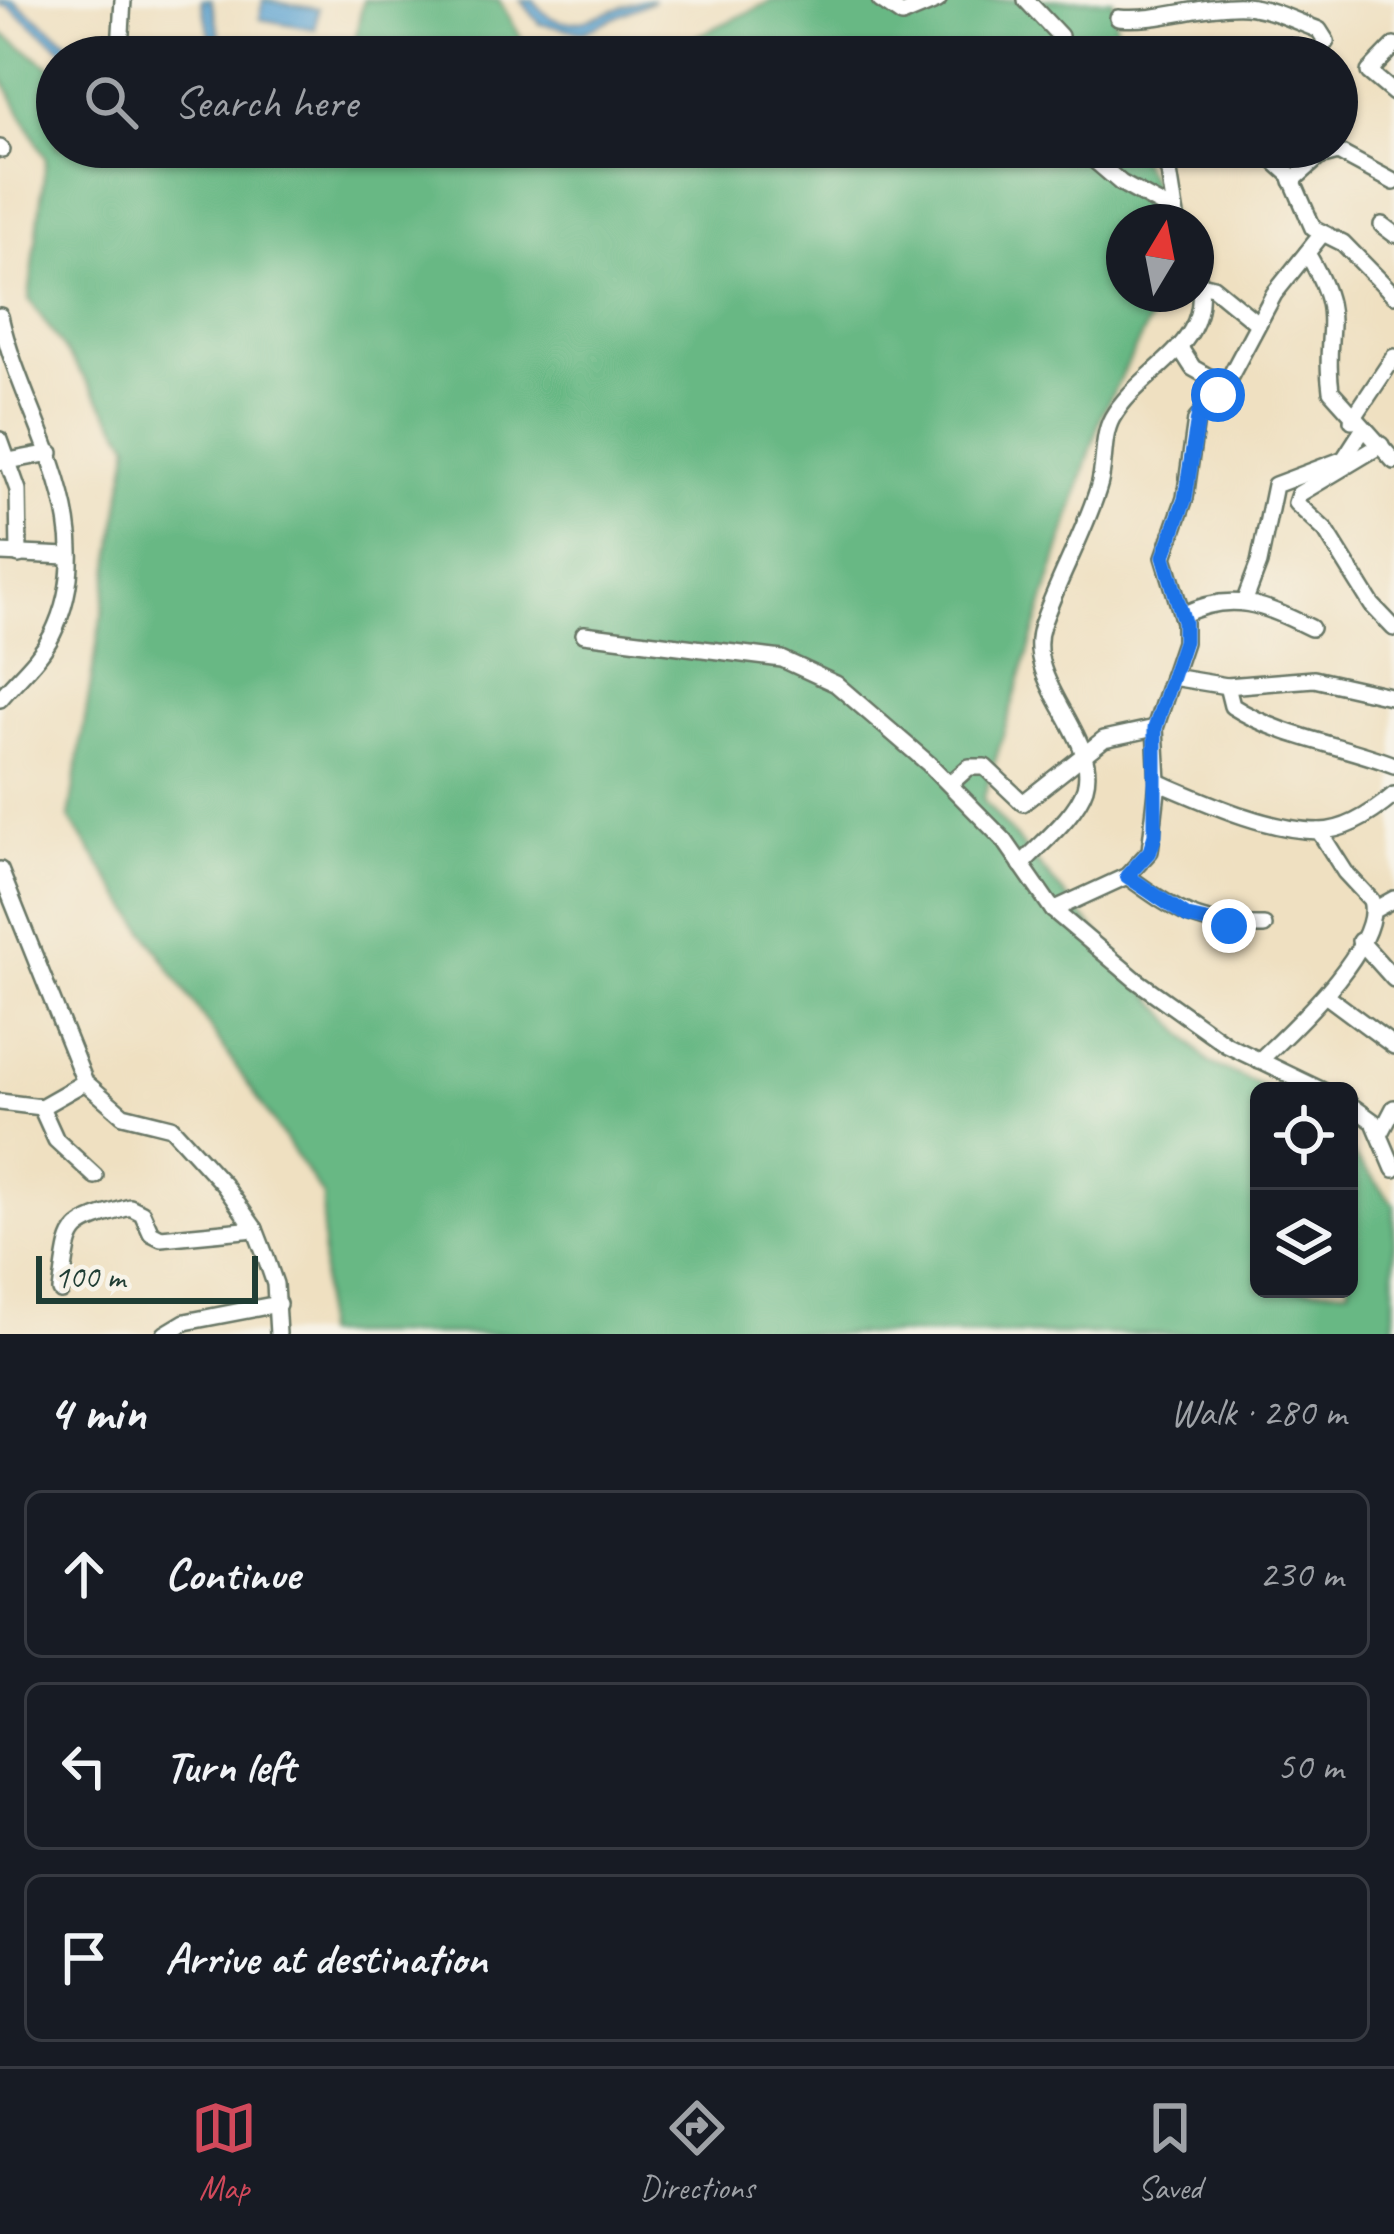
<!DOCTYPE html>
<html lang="en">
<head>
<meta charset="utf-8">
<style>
  :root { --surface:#171b24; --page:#242831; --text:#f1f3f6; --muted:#9ea1a6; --line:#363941; --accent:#d1495b }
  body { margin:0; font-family:Caveat,sans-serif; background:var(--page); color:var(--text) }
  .controls { position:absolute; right:36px; bottom:36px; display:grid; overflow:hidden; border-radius:18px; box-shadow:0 3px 9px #0004 }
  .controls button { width:108px; height:108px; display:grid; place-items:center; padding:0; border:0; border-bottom:3px solid var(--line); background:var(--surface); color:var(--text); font:60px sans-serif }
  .compass { position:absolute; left:1106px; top:204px; width:108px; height:108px; border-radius:50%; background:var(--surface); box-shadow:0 3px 9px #0004; rotate:10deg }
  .scale { position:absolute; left:36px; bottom:30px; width:222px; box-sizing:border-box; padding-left:12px; border:6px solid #1f3d34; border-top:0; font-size:33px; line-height:42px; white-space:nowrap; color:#1f3d34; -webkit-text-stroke:9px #f7f3e8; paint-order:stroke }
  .stop { position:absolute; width:36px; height:36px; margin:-27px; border:9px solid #1a73e8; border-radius:50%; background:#fff }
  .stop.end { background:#1a73e8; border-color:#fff; box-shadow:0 3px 12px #0008 }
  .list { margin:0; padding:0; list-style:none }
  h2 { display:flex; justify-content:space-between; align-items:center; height:156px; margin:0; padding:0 48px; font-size:51px }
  h2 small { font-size:39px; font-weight:400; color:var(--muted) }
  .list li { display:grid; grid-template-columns:78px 1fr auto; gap:36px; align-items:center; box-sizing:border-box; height:168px; margin:0 24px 24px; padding:0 24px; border:3px solid var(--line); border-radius:18px }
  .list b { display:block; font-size:45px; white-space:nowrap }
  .list em { font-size:39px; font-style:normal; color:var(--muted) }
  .icon { flex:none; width:66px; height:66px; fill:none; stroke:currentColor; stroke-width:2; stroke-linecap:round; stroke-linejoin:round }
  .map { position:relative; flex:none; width:1394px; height:1334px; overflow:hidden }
  .search { position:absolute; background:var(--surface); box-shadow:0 3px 9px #0004; left:36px; right:36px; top:36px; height:132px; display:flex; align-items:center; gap:30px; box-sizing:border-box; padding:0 42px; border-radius:66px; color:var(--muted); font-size:45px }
  .sheet { height:732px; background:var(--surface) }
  nav { display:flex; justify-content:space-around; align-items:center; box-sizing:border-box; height:168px; border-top:3px solid var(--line); background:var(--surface); font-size:33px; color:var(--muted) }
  nav a { display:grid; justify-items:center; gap:6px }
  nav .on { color:var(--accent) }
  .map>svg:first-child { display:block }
  .forest { fill:#68b884; stroke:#447a5c; stroke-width:3 }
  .water { fill:#5aa1d0; stroke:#3c6f82; stroke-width:3 }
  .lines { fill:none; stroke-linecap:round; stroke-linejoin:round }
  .minor-casing { stroke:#687665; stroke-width:20 }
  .minor { stroke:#fff; stroke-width:15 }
  .route { stroke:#1a73e8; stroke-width:15 }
</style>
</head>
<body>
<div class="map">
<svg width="1394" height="1334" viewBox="0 0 1394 1334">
  <rect width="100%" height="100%" fill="#f7f3e8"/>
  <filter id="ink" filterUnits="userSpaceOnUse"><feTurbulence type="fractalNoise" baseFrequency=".00833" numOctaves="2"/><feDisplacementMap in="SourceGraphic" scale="24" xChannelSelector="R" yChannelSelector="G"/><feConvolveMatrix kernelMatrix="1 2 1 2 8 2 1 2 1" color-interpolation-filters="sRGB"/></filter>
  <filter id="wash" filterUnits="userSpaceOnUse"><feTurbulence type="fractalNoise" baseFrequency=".004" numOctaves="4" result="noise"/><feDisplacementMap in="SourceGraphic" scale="48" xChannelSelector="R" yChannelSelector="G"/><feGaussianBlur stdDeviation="2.7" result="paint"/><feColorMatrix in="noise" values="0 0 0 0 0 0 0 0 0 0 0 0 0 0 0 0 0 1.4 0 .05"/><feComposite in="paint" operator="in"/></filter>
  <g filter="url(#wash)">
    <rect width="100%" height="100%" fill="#efe0c1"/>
    <g class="forest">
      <polygon points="363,0 499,0 529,51 550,57 352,57"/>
      <polygon points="774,0 1113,0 1120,57 653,57"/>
      <polygon points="0,32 57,71 57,147 1133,147 1174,222 1124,222 1124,294 1163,294 1101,416 983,800 1208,1062 1273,1091 1259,1091 1259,1289 1349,1289 1349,1150 1394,1204 1394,1334 322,1334 323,1196 69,818 130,443 29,299 46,159 0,73"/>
    </g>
    <g class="water">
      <polygon points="0,0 13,0 88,57 72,57 8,6 0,6"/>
      <polygon points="201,0 211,0 225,57 216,57"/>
      <polygon points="263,0 318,9 315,29 260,19"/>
      <path d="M521,0H534C564,50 613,0 654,0L583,32L540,24Z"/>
    </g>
  </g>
  <g filter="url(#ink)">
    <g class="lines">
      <defs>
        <g id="minor">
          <polyline points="880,0 902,15 938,0"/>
          <polyline points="1026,0 1060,36 1056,57"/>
          <path d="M1118,18C1161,22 1202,4 1245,6C1270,8 1295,21 1319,30L1326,41L1315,57"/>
          <polyline points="1394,46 1369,72 1394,93"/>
          <polyline points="120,49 123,0"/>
          <polyline points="1079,147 1121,183 1174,212"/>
          <polyline points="1158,147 1169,172 1177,222"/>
          <polyline points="1259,147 1290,175 1313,228 1343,243 1394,295"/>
          <polyline points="0,148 2,150"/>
          <polyline points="1292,181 1319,157 1338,152 1394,182"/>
          <polyline points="1382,225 1394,234"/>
          <path d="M1307,253C1348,322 1322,326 1331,391L1394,461"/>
          <polyline points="1201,284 1213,287 1257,323"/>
          <path d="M0,316C23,420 107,524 52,635C39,661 18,677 0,699"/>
          <polyline points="1180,348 1193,368 1225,386"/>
          <polyline points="1352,420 1394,357"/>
          <polyline points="0,440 18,490 19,555"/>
          <polyline points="1381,445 1299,494 1296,503 1326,531 1372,605 1394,628"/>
          <polyline points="3,462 51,453"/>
          <polyline points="0,553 68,556"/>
          <polyline points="1245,600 1259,563 1275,485 1344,459 1364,428"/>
          <path d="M1182,615C1232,590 1264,605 1311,628"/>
          <polyline points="584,634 782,659 836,684 929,764 1005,841 1053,910 1136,980 1227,1045 1323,1091"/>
          <polyline points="1172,677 1227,686 1314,679 1394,697"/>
          <path d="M1227,686L1232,706C1282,738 1340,744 1394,765"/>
          <path d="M1158,782C1205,802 1268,831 1319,831C1347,831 1374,812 1394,795"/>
          <polyline points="950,784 969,767 985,767 1023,803 1104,739 1155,728"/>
          <path d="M1021,865C1040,844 1076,816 1085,788C1100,736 1022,682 1042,625C1058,579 1083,536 1098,489C1106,467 1101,438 1112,418C1142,365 1220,347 1196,268"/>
          <polyline points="0,870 85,1082 123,1115 171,1127 224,1185 255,1229 265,1255 275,1284 278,1334"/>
          <path d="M1127,876C1178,913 1200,927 1264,926"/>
          <polyline points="1053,910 1127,876 1150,851 1158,782 1155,728 1184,642 1184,622 1164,557 1185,498 1196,420 1225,386 1274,294 1322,234"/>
          <polyline points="1374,910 1394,899"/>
          <polyline points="1360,941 1394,979"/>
          <polyline points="1328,997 1394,1046"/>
          <path d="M1259,1061C1290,1031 1384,946 1371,900L1345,872L1319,831"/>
          <polyline points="0,1102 41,1107 85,1082"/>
          <polyline points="1349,1104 1374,1122 1394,1169"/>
          <polyline points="41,1107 56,1140 95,1176"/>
          <polyline points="1381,1133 1394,1108"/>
          <path d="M61,1291C71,1225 64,1226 130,1207L142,1213L151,1233L161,1238L255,1229"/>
          <polyline points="165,1334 185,1322 278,1304"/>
        </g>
      </defs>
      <use href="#minor" class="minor-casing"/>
      <use href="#minor" class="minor"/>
    </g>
  </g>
  <g class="lines" filter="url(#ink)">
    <polyline class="route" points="1218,395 1199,412 1185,499 1164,556 1184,622 1184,641 1155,728 1155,835 1150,851 1127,876 1188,917 1229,926"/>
  </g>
</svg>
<div class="controls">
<button><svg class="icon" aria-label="locate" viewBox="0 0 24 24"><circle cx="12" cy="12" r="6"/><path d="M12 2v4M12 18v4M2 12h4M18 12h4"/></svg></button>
<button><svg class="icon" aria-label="layers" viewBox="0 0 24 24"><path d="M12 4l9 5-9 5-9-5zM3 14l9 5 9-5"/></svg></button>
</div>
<svg class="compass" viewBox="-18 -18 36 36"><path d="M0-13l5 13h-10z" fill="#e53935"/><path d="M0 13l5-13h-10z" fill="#9ea1a6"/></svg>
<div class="scale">100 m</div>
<div class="stop" style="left:1218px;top:395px"></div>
<div class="stop end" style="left:1229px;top:926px"></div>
<div class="search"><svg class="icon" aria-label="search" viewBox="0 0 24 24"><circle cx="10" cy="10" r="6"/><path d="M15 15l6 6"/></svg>Search here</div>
</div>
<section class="sheet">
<h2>4 min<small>Walk · 280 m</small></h2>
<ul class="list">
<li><svg class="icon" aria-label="ahead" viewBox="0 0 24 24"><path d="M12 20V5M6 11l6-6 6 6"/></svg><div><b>Continue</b></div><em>230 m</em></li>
<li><svg class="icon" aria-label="left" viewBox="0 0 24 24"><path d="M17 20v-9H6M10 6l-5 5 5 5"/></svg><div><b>Turn left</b></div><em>50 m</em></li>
<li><svg class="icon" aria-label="arrive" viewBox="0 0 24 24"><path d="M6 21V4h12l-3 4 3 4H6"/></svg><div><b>Arrive at destination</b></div></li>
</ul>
</section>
<nav>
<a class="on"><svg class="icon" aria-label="map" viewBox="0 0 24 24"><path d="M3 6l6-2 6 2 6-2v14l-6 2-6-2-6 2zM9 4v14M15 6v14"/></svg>Map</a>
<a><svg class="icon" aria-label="directions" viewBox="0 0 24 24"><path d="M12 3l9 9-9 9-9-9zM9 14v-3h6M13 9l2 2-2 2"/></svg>Directions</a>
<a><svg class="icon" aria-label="saved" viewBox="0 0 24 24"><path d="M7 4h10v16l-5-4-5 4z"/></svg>Saved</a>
</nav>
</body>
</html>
